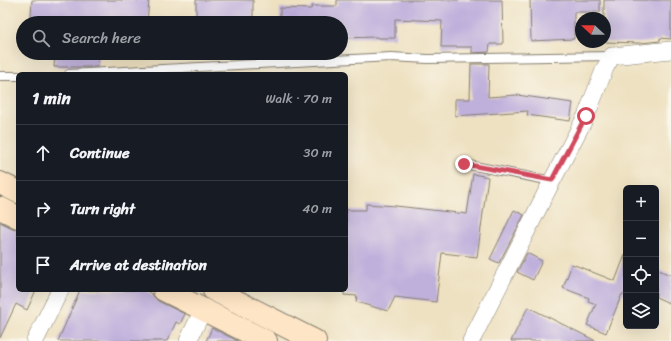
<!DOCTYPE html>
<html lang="en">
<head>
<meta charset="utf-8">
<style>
  :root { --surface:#171b24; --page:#242831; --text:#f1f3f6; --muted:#9ea1a6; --line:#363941 }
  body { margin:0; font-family:Sriracha,sans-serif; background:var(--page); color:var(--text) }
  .controls { position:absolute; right:12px; bottom:12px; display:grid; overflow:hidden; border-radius:6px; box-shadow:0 4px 16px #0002 }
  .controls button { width:36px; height:36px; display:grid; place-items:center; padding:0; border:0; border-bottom:1px solid var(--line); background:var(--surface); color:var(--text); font:20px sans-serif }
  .compass { position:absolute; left:575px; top:12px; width:36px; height:36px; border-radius:50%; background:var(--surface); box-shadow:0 4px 16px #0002; rotate:292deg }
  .stop { position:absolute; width:12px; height:12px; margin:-9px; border:3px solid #d1495b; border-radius:50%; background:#fff }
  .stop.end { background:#d1495b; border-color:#fff; box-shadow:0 1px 4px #0008 }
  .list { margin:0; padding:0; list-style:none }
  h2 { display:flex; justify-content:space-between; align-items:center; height:52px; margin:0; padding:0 16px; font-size:17px }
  h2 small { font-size:13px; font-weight:400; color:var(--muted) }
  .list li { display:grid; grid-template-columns:26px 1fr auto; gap:12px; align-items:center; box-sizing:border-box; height:56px; padding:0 16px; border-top:1px solid var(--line) }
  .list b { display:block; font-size:15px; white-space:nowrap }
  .list em { font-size:13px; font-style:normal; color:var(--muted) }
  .icon { flex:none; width:22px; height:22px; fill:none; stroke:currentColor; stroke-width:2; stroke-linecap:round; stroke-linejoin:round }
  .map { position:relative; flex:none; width:671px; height:341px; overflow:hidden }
  .search { position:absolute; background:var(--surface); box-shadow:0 4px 16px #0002; left:16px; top:16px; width:332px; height:44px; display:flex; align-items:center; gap:10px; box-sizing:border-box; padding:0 14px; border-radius:22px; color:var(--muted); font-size:15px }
  .panel { position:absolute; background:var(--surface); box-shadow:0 4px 16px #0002; left:16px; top:72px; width:332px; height:220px; border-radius:6px }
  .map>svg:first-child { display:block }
  .building { fill:#beafdb }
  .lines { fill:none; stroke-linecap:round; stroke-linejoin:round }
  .service-casing { stroke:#857e6e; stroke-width:10 }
  .minor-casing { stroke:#857e6e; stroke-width:18 }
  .secondary-casing { stroke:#857e6e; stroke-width:24 }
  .service { stroke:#fff; stroke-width:8 }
  .minor { stroke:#fff; stroke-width:17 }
  .secondary { stroke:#fde5c5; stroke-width:22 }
  .route { stroke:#d1495b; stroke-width:5 }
</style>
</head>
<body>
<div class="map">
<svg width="671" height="341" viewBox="0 0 671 341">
  <rect width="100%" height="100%" fill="#fbf7ec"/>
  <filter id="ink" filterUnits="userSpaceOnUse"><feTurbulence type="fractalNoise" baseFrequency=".025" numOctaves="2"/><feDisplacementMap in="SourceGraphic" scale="8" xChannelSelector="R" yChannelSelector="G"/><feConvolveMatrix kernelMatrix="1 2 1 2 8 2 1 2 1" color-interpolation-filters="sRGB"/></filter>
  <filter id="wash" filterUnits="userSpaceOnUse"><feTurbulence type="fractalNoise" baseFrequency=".012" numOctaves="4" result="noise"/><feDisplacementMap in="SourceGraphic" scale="16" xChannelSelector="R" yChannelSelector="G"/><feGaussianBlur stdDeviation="0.9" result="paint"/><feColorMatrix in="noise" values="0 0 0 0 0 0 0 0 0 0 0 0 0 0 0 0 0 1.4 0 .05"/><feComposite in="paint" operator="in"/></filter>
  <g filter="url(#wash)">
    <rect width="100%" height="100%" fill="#eee1c1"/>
    <g id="blocks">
      <g class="building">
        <polygon points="32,0 149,0 147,23 57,23 57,18 31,17"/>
        <polygon points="196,0 253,0 253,23 217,23 217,21 196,22"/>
        <polygon points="337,0 502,0 503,44 490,44 489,52 472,53 472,47 441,47 442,21 395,19 395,38 377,38 377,37 341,38 341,23 280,23 280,8 311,9 312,6 337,6"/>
        <polygon points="530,0 600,0 600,12 574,12 574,39 531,41"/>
        <polygon points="604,0 671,0 671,39 660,38 660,41 640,43 603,42 605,42 605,18 604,18"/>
        <polygon points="55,53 99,53 98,67 54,67"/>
        <polygon points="471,64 489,64 488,97 517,95 573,103 570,121 527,115 528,111 455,116 455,99 470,99"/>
        <polygon points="473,174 488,177 477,257 442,253 436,302 395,297 388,311 356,302 357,296 344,295 344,290 346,290 346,210 366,210 366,204 396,206 467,214"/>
        <polygon points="514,210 524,215 499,263 490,259"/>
        <polygon points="0,222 12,228 18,229 18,290 36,290 27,310 16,304 0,338"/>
        <polygon points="527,253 542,261 533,280 517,272"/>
        <polygon points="625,255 626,296 622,294 606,333 587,325 596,304 588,301 589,298 563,288 572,264 615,281"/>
        <polygon points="656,269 671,275 671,304 656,297"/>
        <polygon points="80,290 145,290 152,294 154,297 158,301 185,314 180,324 176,322 167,341 58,341"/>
        <polygon points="528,307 596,341 511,341"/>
        <polygon points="212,328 238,341 206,341"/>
      </g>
    </g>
  </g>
  <g filter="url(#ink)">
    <use href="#blocks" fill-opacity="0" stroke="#857e6e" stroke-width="1"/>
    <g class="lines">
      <defs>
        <g id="service">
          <polyline points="69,74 391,57 428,59 611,56"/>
          <polyline points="0,76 18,76"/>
          <polyline points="464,164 552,181"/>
        </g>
        <g id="minor">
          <polyline points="35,341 60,290"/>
          <polyline points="188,341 203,310"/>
          <polyline points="471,341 552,181 586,116 605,68 612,56 671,50"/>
        </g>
        <g id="secondary">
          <polyline points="0,183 18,192"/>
          <polyline points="0,208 18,217"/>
          <polyline points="164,290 266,341"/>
          <polyline points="214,290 315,341"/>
        </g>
      </defs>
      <use href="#service" class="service-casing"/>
      <use href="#minor" class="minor-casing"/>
      <use href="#secondary" class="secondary-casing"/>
      <use href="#service" class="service"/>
      <use href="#minor" class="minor"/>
      <use href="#secondary" class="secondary"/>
    </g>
  </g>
  <g class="lines" filter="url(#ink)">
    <polyline class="route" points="464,164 552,180 586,116"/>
  </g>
</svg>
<div class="controls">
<button>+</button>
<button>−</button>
<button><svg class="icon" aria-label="locate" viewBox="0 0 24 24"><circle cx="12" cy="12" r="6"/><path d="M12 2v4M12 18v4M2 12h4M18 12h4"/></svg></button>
<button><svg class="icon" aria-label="layers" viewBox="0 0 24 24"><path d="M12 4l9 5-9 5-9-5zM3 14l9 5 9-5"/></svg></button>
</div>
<svg class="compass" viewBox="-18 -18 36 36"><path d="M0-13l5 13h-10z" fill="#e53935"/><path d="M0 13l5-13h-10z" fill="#9ea1a6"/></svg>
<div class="stop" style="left:586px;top:116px"></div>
<div class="stop end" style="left:464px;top:164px"></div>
<div class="search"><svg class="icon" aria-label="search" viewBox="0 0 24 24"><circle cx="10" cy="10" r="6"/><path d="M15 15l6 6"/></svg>Search here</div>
<section class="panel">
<h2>1 min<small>Walk · 70 m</small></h2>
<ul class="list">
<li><svg class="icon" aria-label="ahead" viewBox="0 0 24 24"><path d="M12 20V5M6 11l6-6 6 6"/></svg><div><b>Continue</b></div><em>30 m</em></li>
<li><svg class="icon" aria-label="right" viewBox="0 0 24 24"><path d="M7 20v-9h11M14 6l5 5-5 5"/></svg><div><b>Turn right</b></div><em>40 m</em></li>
<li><svg class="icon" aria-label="arrive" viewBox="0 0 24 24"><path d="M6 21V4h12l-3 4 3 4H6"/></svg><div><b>Arrive at destination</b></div></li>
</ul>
</section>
</div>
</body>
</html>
